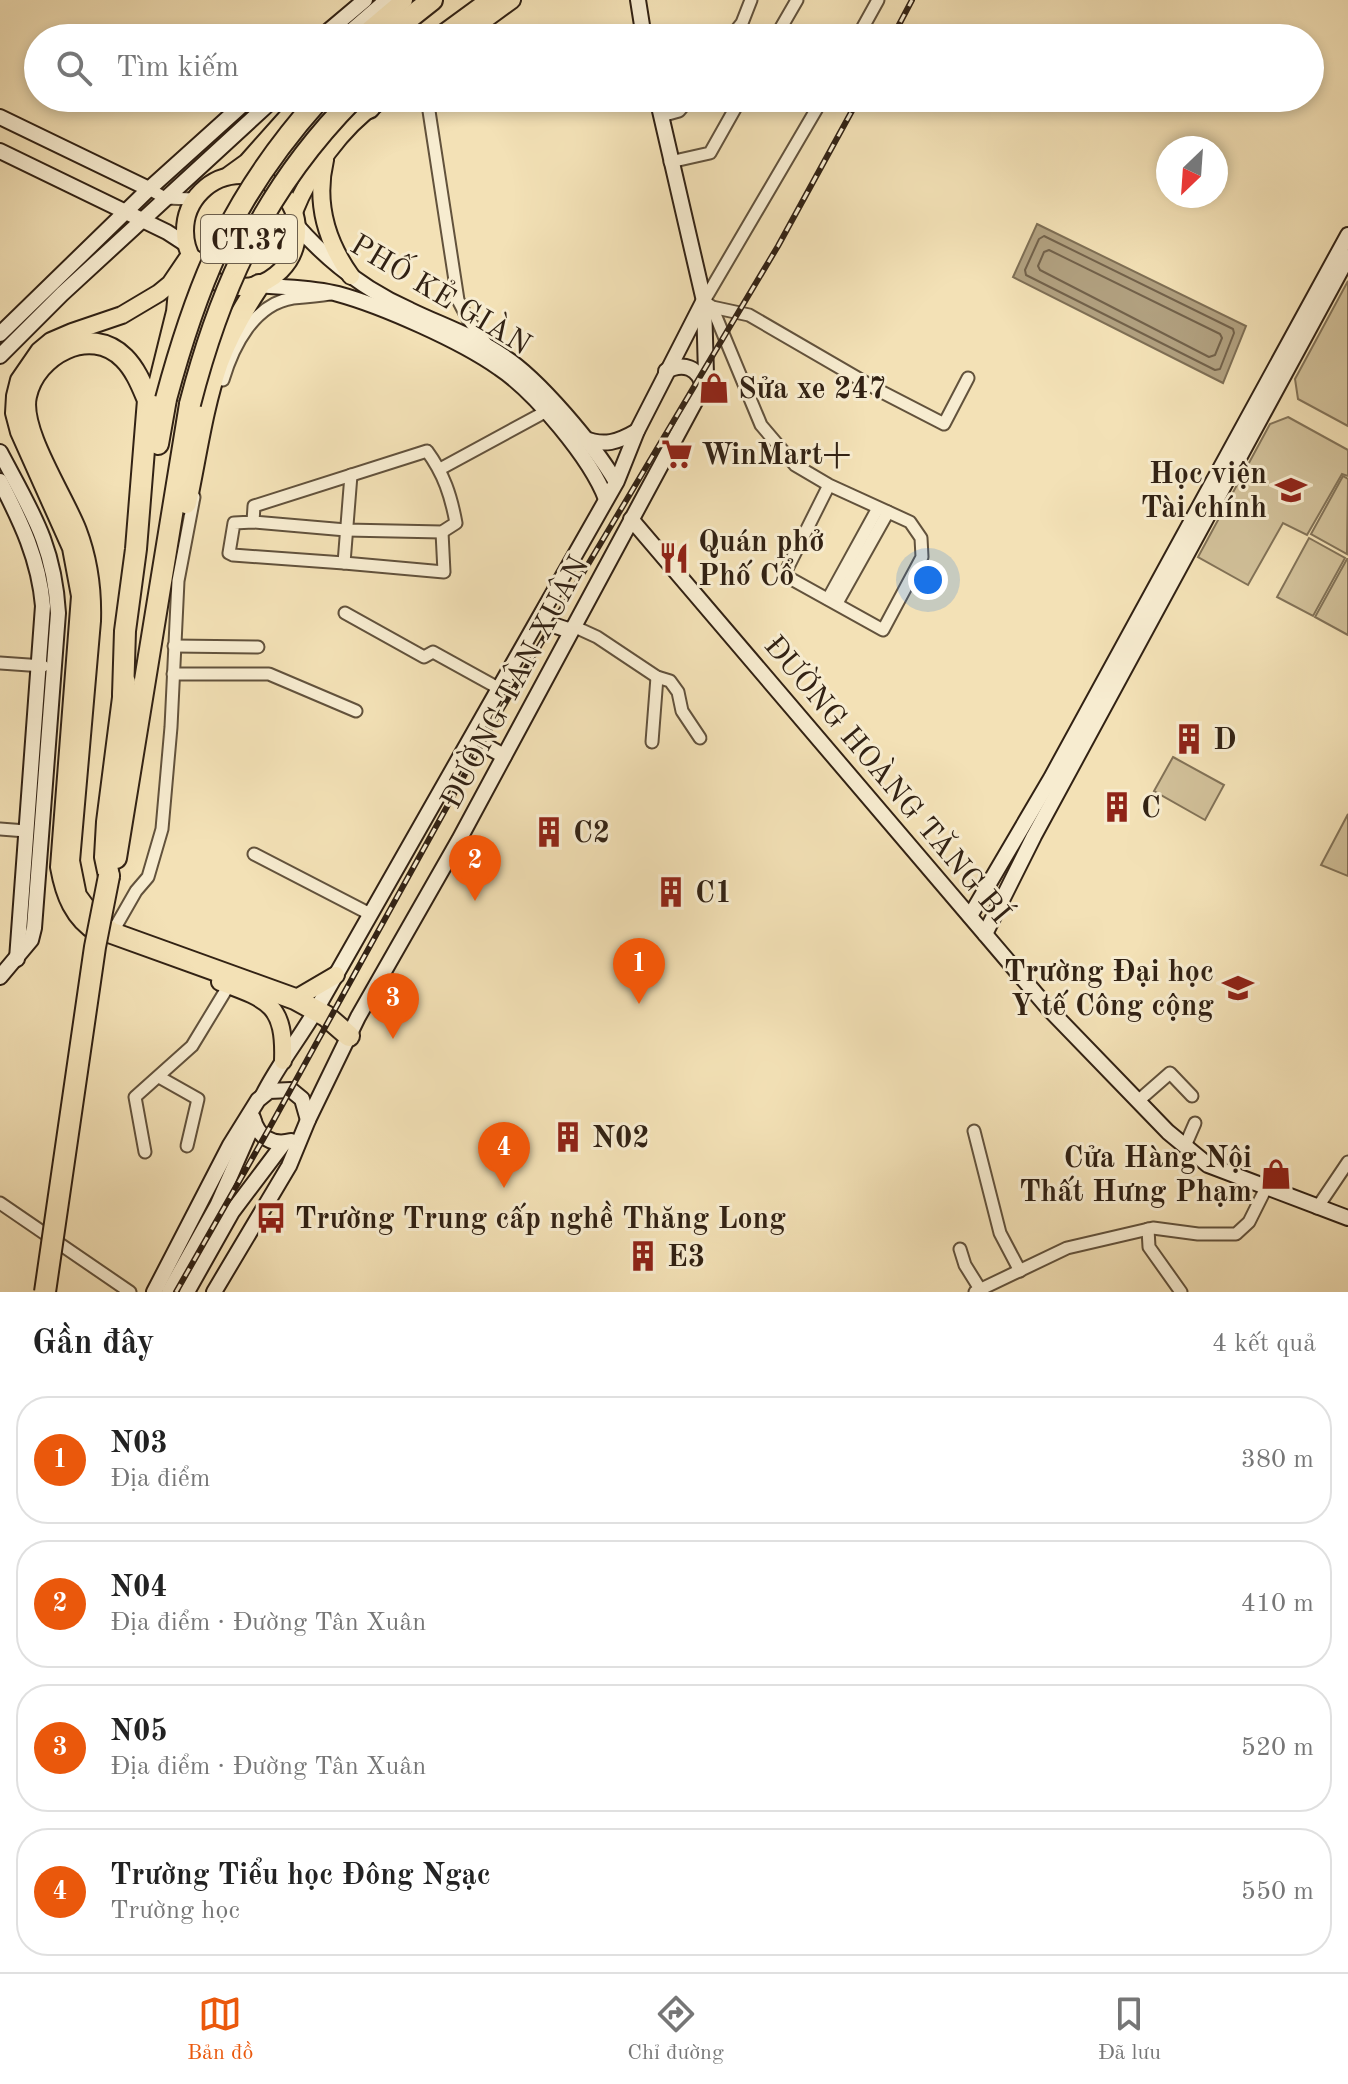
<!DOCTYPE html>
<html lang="vi">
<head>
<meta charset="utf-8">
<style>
  :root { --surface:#fff; --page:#f2f2f2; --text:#222; --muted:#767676; --line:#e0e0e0; --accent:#ea580c }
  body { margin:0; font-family:"Old Standard TT",serif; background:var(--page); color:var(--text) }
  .compass { position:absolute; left:1156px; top:136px; width:72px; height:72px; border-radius:50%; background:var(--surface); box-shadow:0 4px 12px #0003; rotate:205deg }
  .you { position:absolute; left:928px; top:580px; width:28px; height:28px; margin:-20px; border:6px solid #fff; border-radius:50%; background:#1a73e8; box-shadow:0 0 0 12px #1a73e833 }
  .badge { display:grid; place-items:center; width:52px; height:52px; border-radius:50%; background:var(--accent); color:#fff; font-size:26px; font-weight:700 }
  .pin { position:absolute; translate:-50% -66px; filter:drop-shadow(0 2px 4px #0008) }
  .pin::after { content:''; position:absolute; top:42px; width:28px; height:24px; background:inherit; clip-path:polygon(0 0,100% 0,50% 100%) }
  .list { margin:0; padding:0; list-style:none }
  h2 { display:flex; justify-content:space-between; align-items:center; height:104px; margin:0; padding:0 32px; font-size:34px }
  h2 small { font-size:26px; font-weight:400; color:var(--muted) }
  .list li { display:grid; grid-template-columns:52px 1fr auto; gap:24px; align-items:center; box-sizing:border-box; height:128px; margin:0 16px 16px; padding:0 16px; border:2px solid var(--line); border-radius:32px }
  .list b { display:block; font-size:30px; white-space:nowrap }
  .list p { margin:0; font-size:26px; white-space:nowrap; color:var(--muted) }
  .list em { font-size:26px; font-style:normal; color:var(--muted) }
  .icon { flex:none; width:44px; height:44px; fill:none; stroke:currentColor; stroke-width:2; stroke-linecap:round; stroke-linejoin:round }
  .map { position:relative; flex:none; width:1348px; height:1292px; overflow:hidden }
  .search { position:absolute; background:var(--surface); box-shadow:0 4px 12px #0003; left:24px; right:24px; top:24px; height:88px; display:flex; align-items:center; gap:20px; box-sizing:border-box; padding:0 28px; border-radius:44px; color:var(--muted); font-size:30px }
  .sheet { height:680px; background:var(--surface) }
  nav { display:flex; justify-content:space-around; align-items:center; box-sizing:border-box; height:112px; border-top:2px solid var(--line); background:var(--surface); font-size:22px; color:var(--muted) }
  nav a { display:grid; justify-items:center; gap:4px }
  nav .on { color:var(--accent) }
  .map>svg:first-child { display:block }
  .green { fill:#d2c19a; stroke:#827257; stroke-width:2 }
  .water { fill:#b1a07f; stroke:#7e6e54; stroke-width:2 }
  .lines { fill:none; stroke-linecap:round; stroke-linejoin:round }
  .shore { stroke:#72614a; stroke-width:2 }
  .street-casing { stroke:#62523c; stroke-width:15 }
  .secondary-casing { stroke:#322214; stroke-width:18 }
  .primary-casing { stroke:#322214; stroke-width:20 }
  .highway-casing { stroke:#322214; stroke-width:24 }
  .street { stroke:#f7ecd0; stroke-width:11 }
  .secondary { stroke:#f7ecd0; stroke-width:14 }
  .primary { stroke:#f3e1b6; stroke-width:16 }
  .highway { stroke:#f3e1b6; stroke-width:20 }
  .rail-casing { stroke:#322214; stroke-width:6 }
  .rail { stroke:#f7ecd0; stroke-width:3; stroke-dasharray:9; stroke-linecap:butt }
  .highway-bridge-casing { stroke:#322214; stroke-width:24; stroke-linecap:butt }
  .highway-bridge { stroke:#f3e1b6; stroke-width:20 }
  .labels { text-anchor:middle; stroke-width:6; stroke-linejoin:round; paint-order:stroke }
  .shield { fill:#f7ecd0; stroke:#6d5f4c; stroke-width:2 }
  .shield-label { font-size:28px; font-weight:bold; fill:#322214 }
  .street-label { font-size:30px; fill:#322214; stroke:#f7ecd0 }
  .poi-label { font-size:30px; font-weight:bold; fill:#322214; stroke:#f7ecd0; text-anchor:start }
</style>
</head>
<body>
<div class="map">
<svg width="1348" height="1292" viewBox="0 0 1348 1292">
  <rect width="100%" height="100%" fill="#f3e1b6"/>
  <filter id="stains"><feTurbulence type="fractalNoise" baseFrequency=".0025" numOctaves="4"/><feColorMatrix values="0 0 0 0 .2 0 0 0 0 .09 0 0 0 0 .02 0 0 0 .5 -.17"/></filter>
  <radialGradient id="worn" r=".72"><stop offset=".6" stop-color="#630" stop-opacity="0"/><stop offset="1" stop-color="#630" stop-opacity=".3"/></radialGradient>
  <g class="green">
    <polygon points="1348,281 1348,426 1298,399 1295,379"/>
    <polygon points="1288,417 1348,450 1348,476 1342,474 1307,535 1283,523 1248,585 1198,557 1270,424"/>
    <polygon points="1343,476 1348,479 1347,554 1311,534"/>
    <polygon points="1309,538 1345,558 1313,616 1277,597"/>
    <polygon points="1347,559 1348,559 1348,635 1315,617"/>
    <polygon points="1173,757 1224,785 1205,820 1154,791"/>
    <polygon points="1348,814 1348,876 1321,865"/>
  </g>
  <polygon class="water" points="1037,224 1246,326 1223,383 1013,277"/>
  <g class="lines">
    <g class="shore">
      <polygon points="1044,236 1233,329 1234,333 1220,369 1215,370 1026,275 1025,270 1039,239"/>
      <polygon points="1049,250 1220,334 1222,338 1215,355 1209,357 1040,270 1038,266 1044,252"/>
    </g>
    <defs>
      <g id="street">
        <polyline points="618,38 643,34"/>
        <polyline points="730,38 742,23 751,0"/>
        <polyline points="775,38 797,0"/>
        <polyline points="857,38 878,0"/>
        <polyline points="427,98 458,300 468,319 488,346"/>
        <polyline points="823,98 704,301 712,307 749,315 880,391 944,424 968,378"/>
        <polyline points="661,116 679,111 690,98"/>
        <polyline points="670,162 710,153 741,98"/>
        <polyline points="149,189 165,198 193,199"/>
        <polyline points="712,307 761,425 795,465 829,485 910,522 921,538 922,557 883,630 784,575 829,485"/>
        <path d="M223,380C233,346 254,304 293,298C305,297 317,296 330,294"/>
        <polyline points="440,469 545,412"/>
        <polyline points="351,475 344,563 444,572 442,532"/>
        <path d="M253,522L254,506L427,451C444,474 451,496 456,523L442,532L346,530L253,522L234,523L229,553L233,555L344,563"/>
        <polyline points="828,599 878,508"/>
        <polyline points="837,603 888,512"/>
        <polyline points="345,613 424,657 433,652 500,689"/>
        <polyline points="573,626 597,637 657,677 670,681 678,692 682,711 700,738"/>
        <polyline points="174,646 258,647"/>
        <polyline points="0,663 43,666"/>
        <polyline points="173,674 269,674 356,711"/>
        <polyline points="652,742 657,677"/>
        <polyline points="0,829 26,831"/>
        <polyline points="254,854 370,914"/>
        <polyline points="112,933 136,891 148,877 162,829 171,727 178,581 194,497"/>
        <polyline points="159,1077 198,1099 187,1146"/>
        <polyline points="1138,1101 1170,1073 1192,1096"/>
        <polyline points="974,1131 1000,1233 1020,1271"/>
        <polyline points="1185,1146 1195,1123"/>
        <polyline points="145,1152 135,1097 192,1046 229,985"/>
        <polyline points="0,1203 130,1292"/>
        <polyline points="1317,1208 1348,1162"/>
        <polyline points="1148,1229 1149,1247 1181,1292"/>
        <polyline points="960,1249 965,1265 980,1289"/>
        <polyline points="975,1292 1067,1248 1153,1228 1198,1234 1236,1234 1249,1222 1267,1186"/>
      </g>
      <g id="secondary">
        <polyline points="638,0 644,38"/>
        <polyline points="320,38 365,0"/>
        <polyline points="343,38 387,0"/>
        <polyline points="0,117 149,189"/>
        <polyline points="0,151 167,232 187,245"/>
        <path d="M298,227C329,262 367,291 410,310C441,325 474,336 503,356C539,379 594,445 616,482"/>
        <path d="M259,285C285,288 312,287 338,294C382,306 461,341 499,368C535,392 591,459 606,499"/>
        <polyline points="0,334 149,189 250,98"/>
        <polyline points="0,356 62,294 275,98"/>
        <path d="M666,371C683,362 699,367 703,387"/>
        <path d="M583,438C604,447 618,442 637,431"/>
        <path d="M0,452C31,511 54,544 58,613L34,928L31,940L0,977"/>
        <path d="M0,481C21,522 39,559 43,606L17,959"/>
        <polyline points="631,519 1048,1008 1168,1132 1208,1165 1348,1218"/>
        <polyline points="543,614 556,626 571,631"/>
        <polyline points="472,738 504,756"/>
        <polyline points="970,916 1051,778 1348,235"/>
        <polyline points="985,934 1034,836 1348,257"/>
        <path d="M263,1095C278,1065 299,1039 316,1010L617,481L637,431L703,302"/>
        <path d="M253,1118C258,1137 272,1146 291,1141"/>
        <polyline points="154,1292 230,1145 258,1100 269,1091 291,1090 302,1099 308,1120"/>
        <polyline points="169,1292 217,1206 254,1122"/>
        <polyline points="187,1292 232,1212 284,1143"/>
        <polyline points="214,1292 289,1166 308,1120 358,1017 459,840 703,387 706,375 704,301 657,98"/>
      </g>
      <g id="primary">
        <polyline points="359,38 404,0"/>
        <polyline points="460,38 512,0"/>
        <path d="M325,160C315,202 326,241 351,276"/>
        <circle cx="241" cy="231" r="56"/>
        <polyline points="229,175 247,162 304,98"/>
        <path d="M294,212C309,173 342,127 377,103"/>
        <path d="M98,934C73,919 64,895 59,867L80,596L71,548L19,432L14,413L15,396L19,380L39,351L51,341L72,332L122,315L159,293L170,284L187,259"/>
        <path d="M220,982C269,1000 285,1005 283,1061"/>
        <polyline points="295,999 336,975"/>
      </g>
      <g id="highway">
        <polyline points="384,38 432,0"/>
        <polyline points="440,38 492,0"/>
        <polyline points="301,101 304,98"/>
        <polyline points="369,108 376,98"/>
        <polyline points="152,413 177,312 179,291 194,261"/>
        <polyline points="158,444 166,399"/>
        <path d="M186,503C196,456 202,408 218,362C228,335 243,309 259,285"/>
        <path d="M123,695L125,631L136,549L148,400C142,386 136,370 124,358C90,324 35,354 26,396C18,430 63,497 76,531C87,560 91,590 90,621L69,861L76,896L92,918L112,933L295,999L326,1016L349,1036"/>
        <polyline points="116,858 190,404"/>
        <polyline points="109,876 105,857 107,822 125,682"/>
      </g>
    </defs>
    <use href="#street" class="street-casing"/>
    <use href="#secondary" class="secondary-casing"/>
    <use href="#primary" class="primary-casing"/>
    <use href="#highway" class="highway-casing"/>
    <use href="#street" class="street"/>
    <use href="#secondary" class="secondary"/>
    <use href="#primary" class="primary"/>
    <use href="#highway" class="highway"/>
    <defs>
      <g id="rail">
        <polyline points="892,38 912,0"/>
        <polyline points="176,1292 270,1127 491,727 778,246 859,98"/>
      </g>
    </defs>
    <use href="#rail" class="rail-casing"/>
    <use href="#rail" class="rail"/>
    <defs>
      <g id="highway-bridge">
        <path d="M166,399C199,276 234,194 320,98"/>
        <path d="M190,404C221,284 266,187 354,98"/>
        <polyline points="45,1292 95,947 109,876"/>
      </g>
    </defs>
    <use href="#highway-bridge" class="highway-bridge-casing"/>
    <use href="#highway-bridge" class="highway-bridge"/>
  </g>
  <defs>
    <symbol id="shop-bare" viewBox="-9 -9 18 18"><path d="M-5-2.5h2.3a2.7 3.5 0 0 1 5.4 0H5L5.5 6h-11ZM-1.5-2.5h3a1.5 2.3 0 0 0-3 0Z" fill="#8f2418" stroke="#f7ecd0" stroke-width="2.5" paint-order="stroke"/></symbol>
    <symbol id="supermarket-bare" viewBox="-9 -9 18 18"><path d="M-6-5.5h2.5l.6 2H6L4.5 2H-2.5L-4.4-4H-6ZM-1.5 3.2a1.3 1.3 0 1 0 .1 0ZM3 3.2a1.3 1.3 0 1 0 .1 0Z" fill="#8f2418" stroke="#f7ecd0" stroke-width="2.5" paint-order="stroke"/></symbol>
    <symbol id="university-bare" viewBox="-9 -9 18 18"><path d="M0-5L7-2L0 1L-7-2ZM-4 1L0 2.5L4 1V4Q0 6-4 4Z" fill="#8f2418" stroke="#f7ecd0" stroke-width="2.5" paint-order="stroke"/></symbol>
    <symbol id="restaurant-bare" viewBox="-9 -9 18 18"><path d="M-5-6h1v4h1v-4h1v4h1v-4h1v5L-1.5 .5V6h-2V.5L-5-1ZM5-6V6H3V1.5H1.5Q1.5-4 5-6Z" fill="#8f2418" stroke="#f7ecd0" stroke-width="2.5" paint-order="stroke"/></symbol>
    <symbol id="building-bare" viewBox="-9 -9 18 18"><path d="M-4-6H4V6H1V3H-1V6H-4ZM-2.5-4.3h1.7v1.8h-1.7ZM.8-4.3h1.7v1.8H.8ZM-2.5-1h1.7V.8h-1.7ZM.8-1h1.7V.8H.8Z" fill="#8f2418" stroke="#f7ecd0" stroke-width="2.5" paint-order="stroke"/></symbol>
    <symbol id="bus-bare" viewBox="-9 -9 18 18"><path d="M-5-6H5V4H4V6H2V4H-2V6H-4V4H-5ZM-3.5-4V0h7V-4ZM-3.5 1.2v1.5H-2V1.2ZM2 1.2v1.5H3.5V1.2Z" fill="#8f2418" stroke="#f7ecd0" stroke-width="2.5" paint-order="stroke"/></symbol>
  </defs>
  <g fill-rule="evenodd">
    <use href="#shop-bare" x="692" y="366" width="44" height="44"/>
    <use href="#supermarket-bare" x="655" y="432" width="44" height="44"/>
    <use href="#university-bare" x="1269" y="468" width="44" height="44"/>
    <use href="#restaurant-bare" x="652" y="536" width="44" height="44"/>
    <use href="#building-bare" x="1167" y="717" width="44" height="44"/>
    <use href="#building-bare" x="1095" y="785" width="44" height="44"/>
    <use href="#building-bare" x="527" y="810" width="44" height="44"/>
    <use href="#building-bare" x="649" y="870" width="44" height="44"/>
    <use href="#university-bare" x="1216" y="966" width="44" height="44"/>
    <use href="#building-bare" x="546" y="1115" width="44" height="44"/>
    <use href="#shop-bare" x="1254" y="1152" width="44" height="44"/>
    <use href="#bus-bare" x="249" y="1196" width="44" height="44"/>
    <use href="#building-bare" x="621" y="1234" width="44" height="44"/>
  </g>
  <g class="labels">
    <rect class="shield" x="201" y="215" width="96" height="48" rx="6"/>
    <g class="shield-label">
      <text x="249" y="249">CT.37</text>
    </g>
    <g class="street-label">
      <text transform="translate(441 294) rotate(31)" y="10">PHỐ KẺ GIÀN</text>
      <text transform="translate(514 682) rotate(-62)" y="10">ĐƯỜNG TÂN XUÂN</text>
      <text transform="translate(888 779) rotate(50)" y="10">ĐƯỜNG HOÀNG TĂNG BÍ</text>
    </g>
    <g class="poi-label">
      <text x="738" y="398">Sửa xe 247</text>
      <text x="701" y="464">WinMart+</text>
      <text x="1267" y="483" text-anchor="end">Học viện<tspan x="1267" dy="34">Tài chính</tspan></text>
      <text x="698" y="551">Quán phở<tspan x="698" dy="34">Phố Cổ</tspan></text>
      <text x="1213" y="749">D</text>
      <text x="1141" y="817">C</text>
      <text x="573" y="842">C2</text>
      <text x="695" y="902">C1</text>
      <text x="1214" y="981" text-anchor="end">Trường Đại học<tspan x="1214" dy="34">Y tế Công cộng</tspan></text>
      <text x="592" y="1147">N02</text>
      <text x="1252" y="1167" text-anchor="end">Cửa Hàng Nội<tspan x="1252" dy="34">Thất Hưng Phạm</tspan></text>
      <text x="295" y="1228">Trường Trung cấp nghề Thăng Long</text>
      <text x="667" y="1266">E3</text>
    </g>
  </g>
  <rect width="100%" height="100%" filter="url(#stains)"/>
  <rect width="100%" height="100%" fill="url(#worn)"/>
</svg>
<svg class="compass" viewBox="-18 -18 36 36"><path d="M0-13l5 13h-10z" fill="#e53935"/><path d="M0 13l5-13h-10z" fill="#767676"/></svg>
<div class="you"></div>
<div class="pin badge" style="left:639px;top:1004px">1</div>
<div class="pin badge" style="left:475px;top:901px">2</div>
<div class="pin badge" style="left:393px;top:1039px">3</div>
<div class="pin badge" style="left:504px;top:1188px">4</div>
<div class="search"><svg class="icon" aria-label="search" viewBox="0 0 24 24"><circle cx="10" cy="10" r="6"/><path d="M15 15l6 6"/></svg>Tìm kiếm</div>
</div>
<section class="sheet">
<h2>Gần đây<small>4 kết quả</small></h2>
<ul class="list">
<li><span class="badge">1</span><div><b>N03</b><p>Địa điểm</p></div><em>380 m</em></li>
<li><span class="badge">2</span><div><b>N04</b><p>Địa điểm · Đường Tân Xuân</p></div><em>410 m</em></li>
<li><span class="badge">3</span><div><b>N05</b><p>Địa điểm · Đường Tân Xuân</p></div><em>520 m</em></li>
<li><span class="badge">4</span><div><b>Trường Tiểu học Đông Ngạc</b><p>Trường học</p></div><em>550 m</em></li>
</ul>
</section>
<nav>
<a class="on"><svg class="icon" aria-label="map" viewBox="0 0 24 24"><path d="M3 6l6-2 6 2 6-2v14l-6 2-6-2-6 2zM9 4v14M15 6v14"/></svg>Bản đồ</a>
<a><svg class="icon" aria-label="directions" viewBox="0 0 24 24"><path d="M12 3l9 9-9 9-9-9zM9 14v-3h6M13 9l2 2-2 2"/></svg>Chỉ đường</a>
<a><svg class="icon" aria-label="saved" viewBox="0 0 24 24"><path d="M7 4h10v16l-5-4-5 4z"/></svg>Đã lưu</a>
</nav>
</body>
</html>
